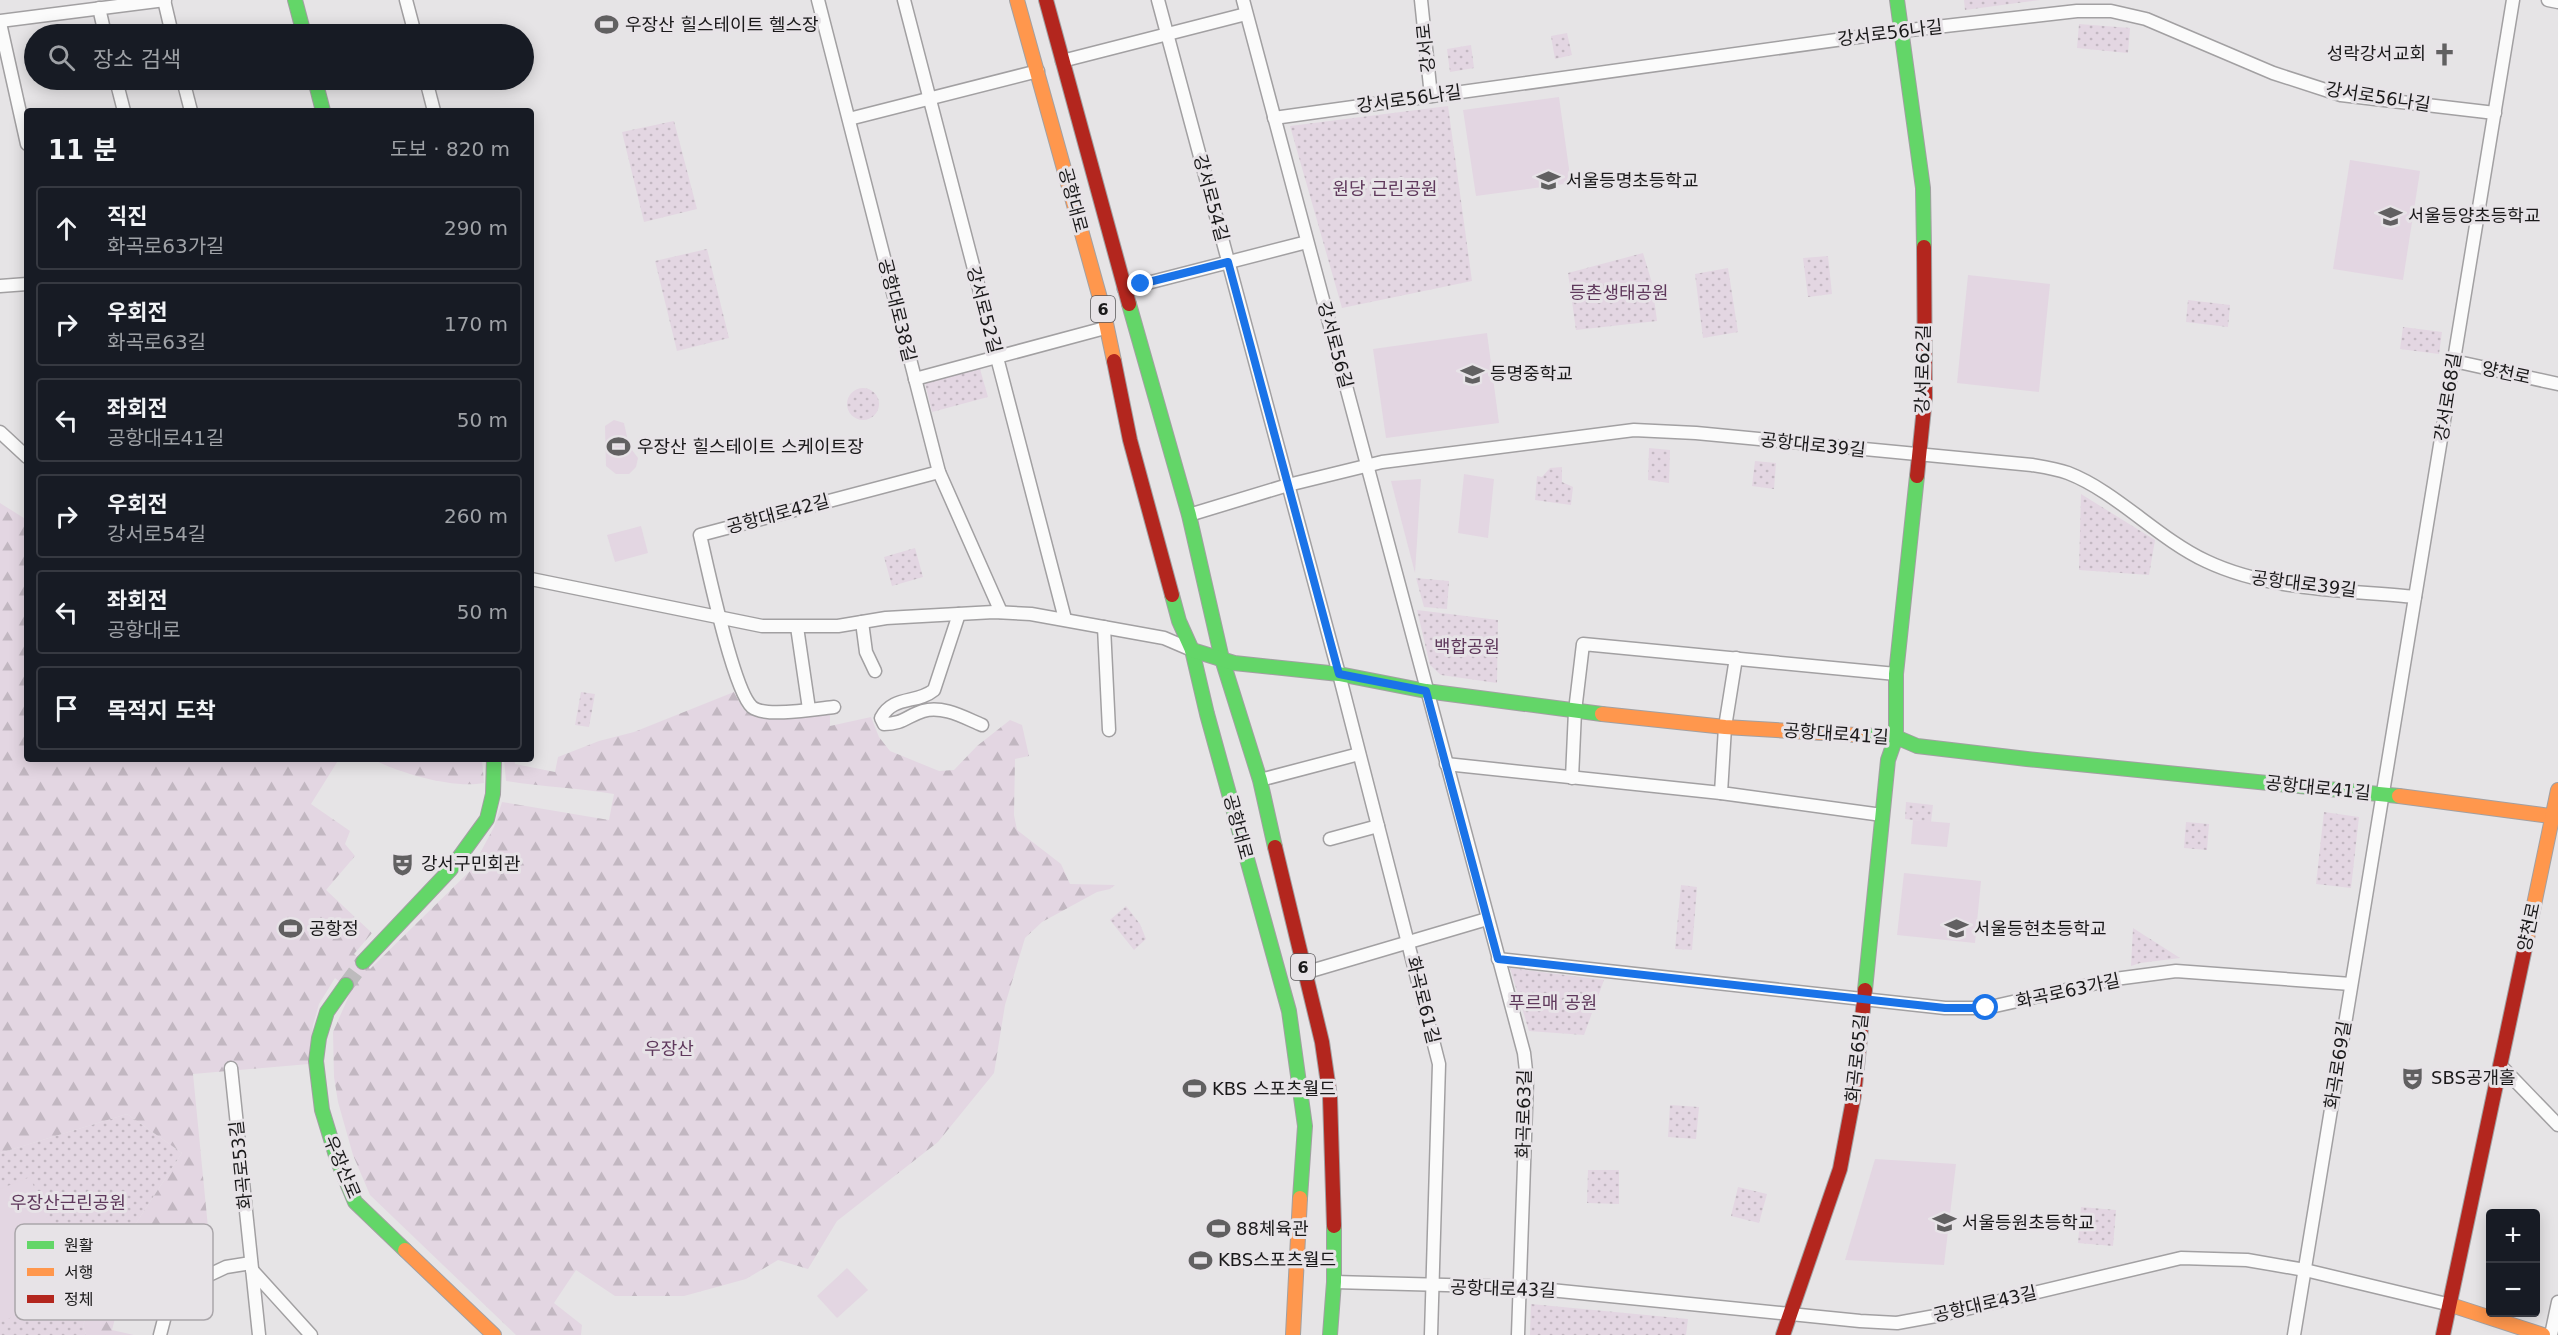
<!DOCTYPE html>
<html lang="ko">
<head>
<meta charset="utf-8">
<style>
  :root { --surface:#171b24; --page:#20242c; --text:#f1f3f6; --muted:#9ea1a6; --line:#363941 }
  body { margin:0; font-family:"DejaVu Sans","Noto Sans KR",sans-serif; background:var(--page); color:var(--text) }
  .controls { position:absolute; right:18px; bottom:18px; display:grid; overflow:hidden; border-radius:6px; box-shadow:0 3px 15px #0003 }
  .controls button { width:54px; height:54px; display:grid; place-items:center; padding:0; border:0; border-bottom:2px solid var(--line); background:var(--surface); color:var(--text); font:30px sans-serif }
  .stop { position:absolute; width:18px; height:18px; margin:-14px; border:4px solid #1a73e8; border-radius:50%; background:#fff }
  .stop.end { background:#1a73e8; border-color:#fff; box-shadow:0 2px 6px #0008 }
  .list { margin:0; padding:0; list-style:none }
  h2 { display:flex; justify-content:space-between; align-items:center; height:78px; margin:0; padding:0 24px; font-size:26px }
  h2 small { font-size:20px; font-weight:400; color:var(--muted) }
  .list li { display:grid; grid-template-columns:39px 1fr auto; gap:18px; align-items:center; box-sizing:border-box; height:84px; margin:0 12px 12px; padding:0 12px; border:2px solid var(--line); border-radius:6px }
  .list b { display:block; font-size:22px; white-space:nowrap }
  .list p { margin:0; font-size:20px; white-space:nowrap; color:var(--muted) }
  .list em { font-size:20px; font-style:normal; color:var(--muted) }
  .icon { flex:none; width:33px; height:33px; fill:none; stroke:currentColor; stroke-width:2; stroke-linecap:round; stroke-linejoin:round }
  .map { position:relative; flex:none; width:2558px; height:1335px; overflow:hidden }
  .search { position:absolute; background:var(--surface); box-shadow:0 3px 15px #0003; left:24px; top:24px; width:510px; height:66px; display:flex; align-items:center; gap:15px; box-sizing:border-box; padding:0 21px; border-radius:33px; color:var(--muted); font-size:22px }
  .panel { position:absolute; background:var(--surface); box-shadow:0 3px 15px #0003; left:24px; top:108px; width:510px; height:654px; border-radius:6px }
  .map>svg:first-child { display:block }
  .grass { fill:url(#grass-dots) }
  .forest { fill:url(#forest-firs) }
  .pitch { fill:#e3d6e2 }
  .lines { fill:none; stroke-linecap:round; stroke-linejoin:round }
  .secondary-tunnel { stroke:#bdbbbd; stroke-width:16; stroke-dasharray:16 8; stroke-linecap:butt }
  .street-casing { stroke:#a2a0a2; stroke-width:15 }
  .fast-casing { stroke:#a2a0a2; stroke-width:16 }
  .slow-casing { stroke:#a2a0a2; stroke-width:16 }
  .jam-casing { stroke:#a2a0a2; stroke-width:16 }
  .street { stroke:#fbfbfb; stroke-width:12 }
  .fast { stroke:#63d668; stroke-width:14 }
  .slow { stroke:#ff974d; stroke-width:14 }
  .jam { stroke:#b3261e; stroke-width:14 }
  .route { stroke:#1a73e8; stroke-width:8 }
  .labels { text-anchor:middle; stroke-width:6; stroke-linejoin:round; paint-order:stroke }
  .shield { fill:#e7e3e7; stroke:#585658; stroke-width:1.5 }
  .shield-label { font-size:16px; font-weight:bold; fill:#1a191a }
  .poi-label { font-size:18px; fill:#1a191a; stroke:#e7e3e7; text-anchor:start }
  .street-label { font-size:18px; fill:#1a191a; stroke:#e7e3e7 }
  .park-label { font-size:18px; fill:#5f395c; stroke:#e7e3e7 }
  .key { fill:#e7e3e7; stroke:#aaa6aa; stroke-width:1.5 }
  .key-label { font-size:16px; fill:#1a191a }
</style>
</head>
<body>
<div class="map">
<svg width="2558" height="1335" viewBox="0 0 2558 1335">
  <defs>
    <pattern id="grass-dots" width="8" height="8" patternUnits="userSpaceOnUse" patternTransform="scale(1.5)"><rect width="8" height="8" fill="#e3d6e2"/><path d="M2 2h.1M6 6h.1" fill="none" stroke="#c2b7c1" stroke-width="1.8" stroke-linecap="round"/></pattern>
    <pattern id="forest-firs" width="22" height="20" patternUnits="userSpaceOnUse" patternTransform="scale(1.5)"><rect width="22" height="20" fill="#e3d6e2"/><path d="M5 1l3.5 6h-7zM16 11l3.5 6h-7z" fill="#c2b7c1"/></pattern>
  </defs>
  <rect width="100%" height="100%" fill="#e6e4e6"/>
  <g class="grass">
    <polygon points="1964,0 2040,0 1965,10"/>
    <polygon points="2079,24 2130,28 2128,53 2077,48"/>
    <polygon points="1567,33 1572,55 1555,59 1551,36"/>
    <polygon points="1471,45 1474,68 1450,72 1447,49"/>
    <polygon points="1448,106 1472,281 1342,308 1290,126"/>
    <polygon points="674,121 697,209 644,222 622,132"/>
    <polygon points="707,249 729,338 677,351 655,261"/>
    <polygon points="1643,253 1652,283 1657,321 1576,330 1568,273"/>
    <polygon points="1828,256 1832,294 1808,297 1803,258"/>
    <polygon points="1728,268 1738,332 1703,338 1695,274"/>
    <polygon points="2188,300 2230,305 2228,327 2186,322"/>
    <polygon points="2403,327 2442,332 2439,354 2400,349"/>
    <polygon points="980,369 988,397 932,412 925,383"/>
    <circle cx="863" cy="404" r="16"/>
    <polygon points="1649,448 1670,450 1669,483 1648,480"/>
    <polygon points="1755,461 1776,463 1774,489 1752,486"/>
    <polygon points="1562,467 1562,482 1573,487 1571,505 1535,500 1537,476 1542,477 1550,468"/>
    <polygon points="2081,494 2155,540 2149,575 2079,570"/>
    <polygon points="915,548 923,577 892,586 884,557"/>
    <polygon points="1416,578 1449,581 1447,609 1424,607"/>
    <polygon points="1417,610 1498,620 1497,683 1441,675 1430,665"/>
    <polygon points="581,692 595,694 589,727 575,725"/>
    <polygon points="1906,802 1933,805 1931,822 1905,819"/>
    <polygon points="2324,812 2359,817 2351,888 2316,884"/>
    <polygon points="2186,822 2209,824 2207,850 2184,848"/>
    <polygon points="1681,885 1697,887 1692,950 1675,949"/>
    <polygon points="1126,906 1140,924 1146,939 1134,950 1110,920"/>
    <polygon points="2133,928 2180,958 2140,963 2131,966"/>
    <polygon points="1510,968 1604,980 1584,1035 1529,1031"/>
    <polygon points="1670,1105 1699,1107 1696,1139 1668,1137"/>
    <polygon points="127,1114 182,1153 106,1269 83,1325 86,1335 0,1335 0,1153"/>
    <polygon points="1588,1170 1619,1170 1619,1204 1587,1203"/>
    <polygon points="1738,1187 1767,1194 1759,1223 1731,1216"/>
    <polygon points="2081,1207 2116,1210 2113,1246 2078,1243"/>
    <polygon points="1531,1304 1688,1319 1686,1335 1530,1335"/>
  </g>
  <g class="forest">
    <path d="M0,503L27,520V759H339L311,804L350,831L345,844L355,856L326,890L372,933L354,954L370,969L471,870L494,827L502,802L609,820L614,794C578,788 542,787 506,781L504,759H514L515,764L555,772L558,757L599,741L634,732L734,692L743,709L758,717L830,712V726L871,717L879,737L890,751L939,771L954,770L977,746L1010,720L1022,725L1029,756L1015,759L1014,815L1017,830L1061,864L1070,884L1115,885L1110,889L1097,892L1042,922L1025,938L1005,1005L994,1073L938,1142L837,1221L808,1269L778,1260L746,1279L684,1296H615L576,1270L554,1303L582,1325L581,1335H516L370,1195L353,1155L338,1102L334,1077L333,1032L351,991L335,978L319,1004L313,1025L309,1064L193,1074L210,1248L181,1259L154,1255L122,1291L112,1330L134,1335H86L83,1325L106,1269L182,1153L127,1114L0,1153Z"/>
    <path d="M372,759H482L484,783C452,789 400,773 372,759Z"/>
  </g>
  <g class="pitch">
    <polygon points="1559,97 1571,183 1476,196 1463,110"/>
    <polygon points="2350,160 2420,171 2403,280 2333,269"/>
    <polygon points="1968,275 2050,284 2039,392 1957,383"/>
    <polygon points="1487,333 1499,423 1386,438 1373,349"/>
    <polygon points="614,420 624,423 629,446 638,458 636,467 629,474 616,474 606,466 605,426"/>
    <polygon points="1464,474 1494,479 1488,538 1458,533"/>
    <polygon points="1421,479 1415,573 1391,481"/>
    <polygon points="641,526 648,553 615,562 607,535"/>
    <polygon points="1913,820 1950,823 1947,847 1911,844"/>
    <polygon points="1904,873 1981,881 1975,943 1897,935"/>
    <polygon points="1875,1159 1956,1164 1944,1265 1845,1260"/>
    <polygon points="30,1177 77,1291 0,1322 0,1189"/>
    <polygon points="847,1268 868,1290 837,1318 817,1296"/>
  </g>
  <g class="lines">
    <polyline class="secondary-tunnel" points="346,985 363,962"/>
    <defs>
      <g id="street">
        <polyline points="164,0 172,34"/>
        <polyline points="406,0 415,34"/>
        <polyline points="818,0 939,472 1001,612"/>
        <polyline points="904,0 1065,619"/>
        <polyline points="1158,0 1339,674 1439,1064 1431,1335"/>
        <polyline points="1243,0 1524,1053 1527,1080 1518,1335"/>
        <polyline points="1421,0 1431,96"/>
        <polyline points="2548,0 2558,2"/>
        <polyline points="99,8 105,34"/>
        <polyline points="0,21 165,0"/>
        <polyline points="0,23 27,144"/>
        <polyline points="1062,61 1246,14"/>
        <polyline points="116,80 124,111"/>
        <polyline points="183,80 191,111"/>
        <polyline points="426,80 434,111"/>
        <polyline points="1274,118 1901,31 2077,11 2111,11 2146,19 2273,73 2341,95 2495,113"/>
        <polyline points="849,119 1038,71"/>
        <polyline points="0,286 27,284"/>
        <polyline points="1124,289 1307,242"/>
        <polyline points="2454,361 2558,384"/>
        <polyline points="915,379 1105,328"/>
        <polyline points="0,432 27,457"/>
        <path d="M1189,515L1288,485L1382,462L1634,430L1696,433L2032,465C2044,467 2057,469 2068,473C2117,492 2157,538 2206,561C2269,591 2346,590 2415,597"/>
        <polyline points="531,579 762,626 838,626 886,618 994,612 1031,614 1164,638 1192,650"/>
        <path d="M959,614L934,690C917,704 893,695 881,718L884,724C903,724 907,716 923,711C943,705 965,718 982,725"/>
        <polyline points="862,622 866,652 875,671"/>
        <polyline points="797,627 809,709"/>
        <polyline points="1104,627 1109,730"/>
        <polyline points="1736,658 1725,727 1721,793 1882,815"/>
        <path d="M834,707C816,709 765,718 752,707C733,690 707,565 700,535L939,472"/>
        <polyline points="1446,764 1721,793"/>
        <polyline points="1572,778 1575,711 1583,644 1896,674"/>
        <polyline points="1260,780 1359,754"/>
        <polyline points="1330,839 1378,826"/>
        <polyline points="1498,959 1945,1008 1986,1008 2115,979 2176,971 2351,984"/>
        <polyline points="1304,973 1487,919"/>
        <polyline points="2500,1065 2558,1125"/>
        <polyline points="231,1068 259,1335"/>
        <polyline points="252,1270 311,1335"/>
        <polyline points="1334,1282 1520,1287 1860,1321 1897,1323 1941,1315 2181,1258 2247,1260 2305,1270 2451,1305"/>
        <polyline points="160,1335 167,1308 192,1283 226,1267 251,1263"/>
        <polyline points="2294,1335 2513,0"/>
        <polyline points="2551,1335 2558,1302"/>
      </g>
      <g id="fast">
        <polyline points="295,0 304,34"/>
        <polyline points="1897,0 1923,188 1924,247"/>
        <polyline points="315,80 323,111"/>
        <polyline points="1129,304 1189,515 1222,659 1260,780 1275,847"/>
        <polyline points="1172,595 1179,621 1192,650 1207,714 1289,1011 1305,1126 1300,1198"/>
        <polyline points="1192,650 1234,663 1339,674 1426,691 1602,714"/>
        <polyline points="1856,735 1896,737 1917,746 2027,759 2399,796"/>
        <polyline points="363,962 450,870 487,819 493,794 494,759"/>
        <polyline points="346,985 327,1012 319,1038 316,1061 322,1110 337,1159 355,1202 405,1250"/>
        <polyline points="1865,990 1888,760 1896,737 1896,674 1917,476"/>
        <polyline points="1330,1335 1334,1282 1334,1226"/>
      </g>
      <g id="slow">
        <polyline points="1017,0 1103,309 1114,361"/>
        <polyline points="1602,714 1725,727 1856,735"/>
        <polyline points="2399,796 2558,817"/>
        <polyline points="2526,943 2558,790"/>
        <polyline points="405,1250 494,1335"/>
        <polyline points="2451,1305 2543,1335"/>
        <polyline points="1293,1335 1300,1198"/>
      </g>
      <g id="jam">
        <polyline points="1046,0 1129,304"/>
        <polyline points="1114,361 1130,440 1172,595"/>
        <polyline points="1917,476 1925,398 1924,247"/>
        <polyline points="1275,847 1322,1042 1330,1097 1334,1226"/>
        <polyline points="1783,1335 1840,1169 1854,1095 1865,990"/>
        <polyline points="2443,1335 2526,943"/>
      </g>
    </defs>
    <use href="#street" class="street-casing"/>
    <use href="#fast" class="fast-casing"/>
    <use href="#slow" class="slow-casing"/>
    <use href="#jam" class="jam-casing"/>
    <use href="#street" class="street"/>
    <use href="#fast" class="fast"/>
    <use href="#slow" class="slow"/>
    <use href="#jam" class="jam"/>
  </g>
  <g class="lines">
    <polyline class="route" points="1141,284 1228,262 1339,674 1426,691 1498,959 1945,1008 1986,1008"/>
  </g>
  <defs>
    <symbol id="stadium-bare" viewBox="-9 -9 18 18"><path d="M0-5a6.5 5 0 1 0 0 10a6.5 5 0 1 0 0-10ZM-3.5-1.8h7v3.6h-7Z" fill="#616061" stroke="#e7e3e7" stroke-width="2.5" paint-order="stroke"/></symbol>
    <symbol id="church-bare" viewBox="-9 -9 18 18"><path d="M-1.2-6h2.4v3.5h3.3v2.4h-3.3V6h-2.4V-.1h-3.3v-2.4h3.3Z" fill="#616061" stroke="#e7e3e7" stroke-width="2.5" paint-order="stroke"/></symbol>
    <symbol id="school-bare" viewBox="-9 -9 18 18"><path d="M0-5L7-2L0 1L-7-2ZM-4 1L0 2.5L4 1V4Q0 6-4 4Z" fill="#616061" stroke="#e7e3e7" stroke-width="2.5" paint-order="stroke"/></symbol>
    <symbol id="theatre-bare" viewBox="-9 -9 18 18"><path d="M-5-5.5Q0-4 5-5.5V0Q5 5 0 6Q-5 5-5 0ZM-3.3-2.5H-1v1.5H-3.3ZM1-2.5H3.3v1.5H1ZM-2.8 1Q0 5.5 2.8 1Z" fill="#616061" stroke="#e7e3e7" stroke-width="2.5" paint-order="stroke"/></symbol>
  </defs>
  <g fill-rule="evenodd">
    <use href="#stadium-bare" x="590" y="8" width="33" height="33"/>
    <use href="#church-bare" x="2428" y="38" width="33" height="33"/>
    <use href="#school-bare" x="1532" y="164" width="33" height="33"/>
    <use href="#school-bare" x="2374" y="200" width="33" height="33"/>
    <use href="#school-bare" x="1456" y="358" width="33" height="33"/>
    <use href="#stadium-bare" x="602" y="430" width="33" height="33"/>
    <use href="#theatre-bare" x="386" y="848" width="33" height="33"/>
    <use href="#stadium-bare" x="274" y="912" width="33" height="33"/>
    <use href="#school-bare" x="1940" y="912" width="33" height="33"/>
    <use href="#theatre-bare" x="2396" y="1062" width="33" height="33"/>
    <use href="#stadium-bare" x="1178" y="1072" width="33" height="33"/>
    <use href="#school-bare" x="1928" y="1206" width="33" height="33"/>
    <use href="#stadium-bare" x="1202" y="1212" width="33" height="33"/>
    <use href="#stadium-bare" x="1184" y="1244" width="33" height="33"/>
  </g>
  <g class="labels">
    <g class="shield">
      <rect x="1091" y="296" width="24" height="26" rx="4.5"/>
      <rect x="1291" y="954" width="24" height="26" rx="4.5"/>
    </g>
    <g class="shield-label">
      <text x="1103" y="315">6</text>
      <text x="1303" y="973">6</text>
    </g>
    <g class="poi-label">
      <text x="625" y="31">우장산 힐스테이트 헬스장</text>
      <text x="2426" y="60" text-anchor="end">성락강서교회</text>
      <text x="1566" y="187">서울등명초등학교</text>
      <text x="2408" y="222">서울등양초등학교</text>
      <text x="1490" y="380">등명중학교</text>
      <text x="637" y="453">우장산 힐스테이트 스케이트장</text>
      <text x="421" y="870">강서구민회관</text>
      <text x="309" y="935">공항정</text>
      <text x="1974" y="935">서울등현초등학교</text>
      <text x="2431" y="1084">SBS공개홀</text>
      <text x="1212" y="1095">KBS 스포츠월드</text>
      <text x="1962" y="1229">서울등원초등학교</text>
      <text x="1236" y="1235">88체육관</text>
      <text x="1218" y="1266">KBS스포츠월드</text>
    </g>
    <g class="street-label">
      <text transform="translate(1890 33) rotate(-7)" y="6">강서로56나길</text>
      <text transform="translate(1426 48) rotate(-96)" y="6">강서로</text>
      <text transform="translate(2378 97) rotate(9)" y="6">강서로56나길</text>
      <text transform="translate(1409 99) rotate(-8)" y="6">강서로56나길</text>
      <text transform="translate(1211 198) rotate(75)" y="6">강서로54길</text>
      <text transform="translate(1073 200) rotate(75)" y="6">공항대로</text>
      <text transform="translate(897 310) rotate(76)" y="6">공항대로38길</text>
      <text transform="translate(984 310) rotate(75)" y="6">강서로52길</text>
      <text transform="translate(1335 345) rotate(75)" y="6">강서로56길</text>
      <text transform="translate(1923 369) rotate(-89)" y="6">강서로62길</text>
      <text transform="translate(2506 373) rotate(12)" y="6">양천로</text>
      <text transform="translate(2448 397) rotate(-81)" y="6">강서로68길</text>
      <text transform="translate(1813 445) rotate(6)" y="6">공항대로39길</text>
      <text transform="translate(778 514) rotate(-15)" y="6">공항대로42길</text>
      <text transform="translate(2304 584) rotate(7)" y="6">공항대로39길</text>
      <text transform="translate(1836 734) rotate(4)" y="6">공항대로41길</text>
      <text transform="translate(2318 788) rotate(6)" y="6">공항대로41길</text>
      <text transform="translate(1238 827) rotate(75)" y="6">공항대로</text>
      <text transform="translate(2529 927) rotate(-78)" y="6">양천로</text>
      <text transform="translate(2068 991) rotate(-12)" y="6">화곡로63가길</text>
      <text transform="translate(1423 1000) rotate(76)" y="6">화곡로61길</text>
      <text transform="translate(1857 1058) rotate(-84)" y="6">화곡로65길</text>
      <text transform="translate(2338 1065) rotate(-81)" y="6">화곡로69길</text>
      <text transform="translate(1524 1114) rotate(-89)" y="6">화곡로63길</text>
      <text transform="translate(241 1165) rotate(-96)" y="6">화곡로53길</text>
      <text transform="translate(342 1167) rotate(67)" y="6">우장산로</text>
      <text transform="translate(1503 1289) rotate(2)" y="6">공항대로43길</text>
      <text transform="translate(1985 1304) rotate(-13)" y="6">공항대로43길</text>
    </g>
    <g class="park-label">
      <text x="1385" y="195">원당 근린공원</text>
      <text x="1619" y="299">등촌생태공원</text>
      <text x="1467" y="653">백합공원</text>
      <text x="1553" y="1009">푸르매 공원</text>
      <text x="669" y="1055">우장산</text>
      <text x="68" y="1209">우장산근린공원</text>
    </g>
  </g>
  <rect x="15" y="1224" width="198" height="96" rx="9" class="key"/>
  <rect x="27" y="1241" width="27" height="8" fill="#63d668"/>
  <rect x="27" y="1268" width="27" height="8" fill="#ff974d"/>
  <rect x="27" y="1295" width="27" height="8" fill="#b3261e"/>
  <g class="key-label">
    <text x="64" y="1251">원활</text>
    <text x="64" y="1278">서행</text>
    <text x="64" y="1305">정체</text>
  </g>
</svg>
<div class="controls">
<button>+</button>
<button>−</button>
</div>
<div class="stop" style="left:1986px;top:1008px"></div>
<div class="stop end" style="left:1141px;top:284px"></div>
<div class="search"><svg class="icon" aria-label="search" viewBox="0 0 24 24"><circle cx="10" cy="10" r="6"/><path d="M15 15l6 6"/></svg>장소 검색</div>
<section class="panel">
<h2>11 분<small>도보 · 820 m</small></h2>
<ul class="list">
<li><svg class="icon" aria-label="ahead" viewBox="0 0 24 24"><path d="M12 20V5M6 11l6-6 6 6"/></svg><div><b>직진</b><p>화곡로63가길</p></div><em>290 m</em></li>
<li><svg class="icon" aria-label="right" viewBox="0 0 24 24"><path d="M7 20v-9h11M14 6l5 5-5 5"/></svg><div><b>우회전</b><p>화곡로63길</p></div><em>170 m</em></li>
<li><svg class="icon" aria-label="left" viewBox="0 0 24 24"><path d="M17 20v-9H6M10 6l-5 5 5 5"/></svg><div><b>좌회전</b><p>공항대로41길</p></div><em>50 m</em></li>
<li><svg class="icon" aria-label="right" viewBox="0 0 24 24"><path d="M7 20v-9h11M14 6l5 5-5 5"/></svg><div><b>우회전</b><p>강서로54길</p></div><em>260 m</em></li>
<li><svg class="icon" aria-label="left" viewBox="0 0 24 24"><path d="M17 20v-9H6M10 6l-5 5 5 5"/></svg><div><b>좌회전</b><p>공항대로</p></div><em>50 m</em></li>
<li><svg class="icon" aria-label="arrive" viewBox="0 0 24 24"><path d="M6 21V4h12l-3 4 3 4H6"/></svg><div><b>목적지 도착</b></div></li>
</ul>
</section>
</div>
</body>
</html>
